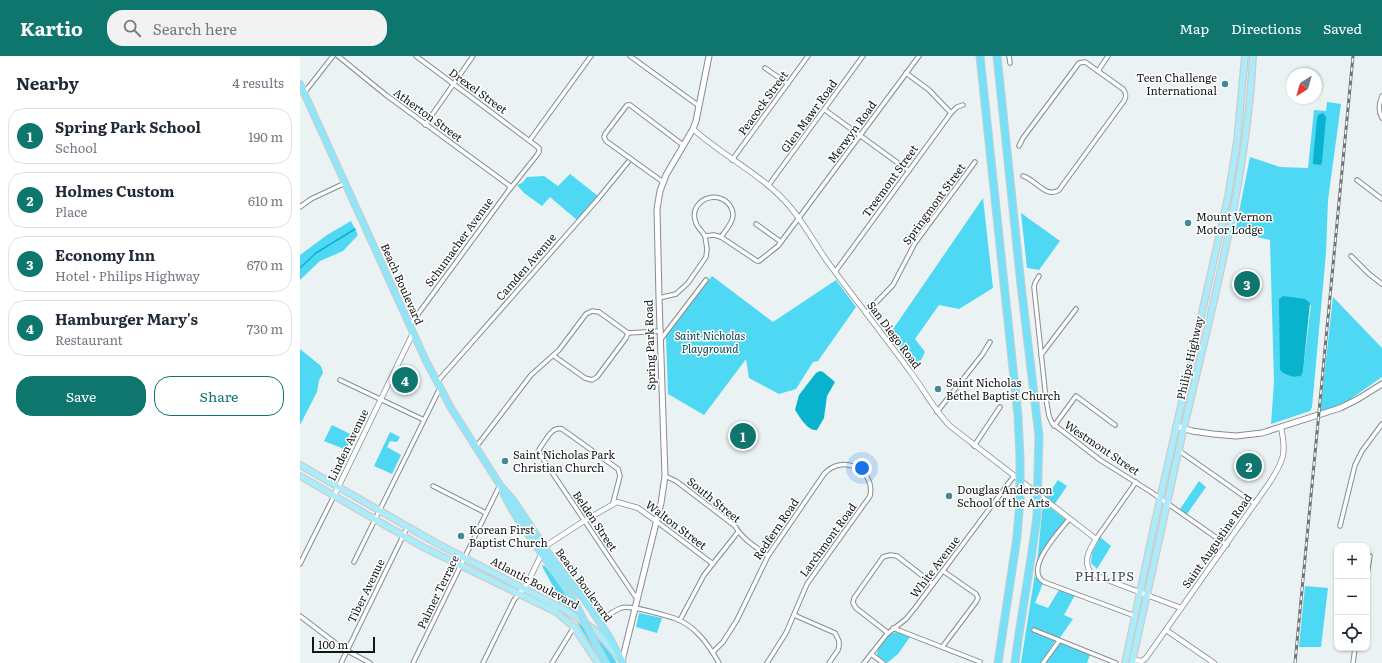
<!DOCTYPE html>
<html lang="en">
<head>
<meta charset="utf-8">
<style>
  :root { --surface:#fff; --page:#f2f2f3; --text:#1f2937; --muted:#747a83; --line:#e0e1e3; --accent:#0f766e }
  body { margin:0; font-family:Literata,serif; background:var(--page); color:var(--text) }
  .controls { position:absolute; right:12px; bottom:12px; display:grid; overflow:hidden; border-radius:8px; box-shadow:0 1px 3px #0004 }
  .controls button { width:36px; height:36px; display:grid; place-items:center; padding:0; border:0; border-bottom:1px solid var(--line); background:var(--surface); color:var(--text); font:20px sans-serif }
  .compass { position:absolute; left:986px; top:12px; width:36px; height:36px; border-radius:50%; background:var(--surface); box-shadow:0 1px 3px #0004; rotate:217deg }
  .scale { position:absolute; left:12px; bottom:10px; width:63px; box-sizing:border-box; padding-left:4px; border:2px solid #141717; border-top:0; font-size:11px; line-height:14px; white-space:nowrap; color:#141717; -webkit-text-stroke:3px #fff; paint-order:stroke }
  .you { position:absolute; left:562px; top:412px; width:14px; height:14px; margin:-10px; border:3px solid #fff; border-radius:50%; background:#1a73e8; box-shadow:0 0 0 6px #1a73e833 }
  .badge { display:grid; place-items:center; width:26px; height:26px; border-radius:50%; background:var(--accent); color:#fff; font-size:13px; font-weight:700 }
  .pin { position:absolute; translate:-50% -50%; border:2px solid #fff; box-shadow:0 1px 4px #0006 }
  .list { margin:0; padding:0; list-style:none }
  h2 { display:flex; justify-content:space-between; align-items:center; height:52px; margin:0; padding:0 16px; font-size:17px }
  h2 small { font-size:13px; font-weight:400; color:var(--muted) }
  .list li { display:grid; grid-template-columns:26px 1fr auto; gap:12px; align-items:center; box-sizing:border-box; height:56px; margin:0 8px 8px; padding:0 8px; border:1px solid var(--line); border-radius:16px }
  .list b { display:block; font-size:15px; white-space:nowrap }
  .list p { margin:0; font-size:13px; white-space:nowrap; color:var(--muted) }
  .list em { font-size:13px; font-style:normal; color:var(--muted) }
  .actions { display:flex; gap:8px; padding:12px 16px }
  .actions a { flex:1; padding:9px 0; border:1px solid var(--accent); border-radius:16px; text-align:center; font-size:14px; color:var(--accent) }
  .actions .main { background:var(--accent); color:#fff }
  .icon { flex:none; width:22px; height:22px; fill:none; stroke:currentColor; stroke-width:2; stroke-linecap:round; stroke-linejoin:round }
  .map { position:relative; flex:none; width:1082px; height:607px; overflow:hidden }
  header { display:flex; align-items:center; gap:24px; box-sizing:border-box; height:56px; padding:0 20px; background:var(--accent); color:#fff }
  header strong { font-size:19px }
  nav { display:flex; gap:22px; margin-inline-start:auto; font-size:14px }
  .search { width:280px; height:36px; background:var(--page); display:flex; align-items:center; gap:10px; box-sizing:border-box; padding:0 14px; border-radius:16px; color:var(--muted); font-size:15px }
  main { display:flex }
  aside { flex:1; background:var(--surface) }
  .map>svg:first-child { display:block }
  .green { fill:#4fd8f4; fill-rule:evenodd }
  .water { fill:#09b3cd }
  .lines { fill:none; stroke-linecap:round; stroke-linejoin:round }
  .stream { stroke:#09b3cd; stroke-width:1.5 }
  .minor-casing { stroke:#868d8f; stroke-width:5.5 }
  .tertiary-casing { stroke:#868d8f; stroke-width:6 }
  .secondary-casing { stroke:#868d8f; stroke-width:7 }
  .primary-casing { stroke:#cbcccc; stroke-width:8 }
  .trunk-casing { stroke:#cbcccc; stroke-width:8 }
  .motorway-casing { stroke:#cbcccc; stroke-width:9 }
  .minor { stroke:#fff; stroke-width:3.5 }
  .tertiary { stroke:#fff; stroke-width:4.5 }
  .secondary { stroke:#fff; stroke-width:5 }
  .primary { stroke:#acecfa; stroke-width:5.5 }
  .trunk { stroke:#90e6f8; stroke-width:6 }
  .motorway { stroke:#75e0f7; stroke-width:7 }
  .rail-casing { stroke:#6f7575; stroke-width:3 }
  .rail { stroke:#fff; stroke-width:1.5; stroke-dasharray:4.5; stroke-linecap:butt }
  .trunk-bridge-casing { stroke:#cbcccc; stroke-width:8; stroke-linecap:butt }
  .motorway-bridge-casing { stroke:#cbcccc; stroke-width:9; stroke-linecap:butt }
  .trunk-bridge { stroke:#90e6f8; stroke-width:6 }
  .motorway-bridge { stroke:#75e0f7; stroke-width:7 }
  .poi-dot { fill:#448897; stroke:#fff; stroke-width:1.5 }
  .labels { text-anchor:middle; stroke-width:3; stroke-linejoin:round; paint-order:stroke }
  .poi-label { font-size:11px; fill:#141717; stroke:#fff; text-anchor:start }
  .street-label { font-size:11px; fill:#141717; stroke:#fff }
  .park-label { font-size:11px; font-style:italic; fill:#054550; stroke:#fff }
  .quarter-label { font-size:13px; letter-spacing:1px; fill:#454c4e; stroke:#fff }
</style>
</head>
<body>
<header>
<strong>Kartio</strong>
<div class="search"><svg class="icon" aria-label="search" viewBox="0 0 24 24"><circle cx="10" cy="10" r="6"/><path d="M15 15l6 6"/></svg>Search here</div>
<nav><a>Map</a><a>Directions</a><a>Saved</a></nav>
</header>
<main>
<aside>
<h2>Nearby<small>4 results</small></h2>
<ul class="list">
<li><span class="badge">1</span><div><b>Spring Park School</b><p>School</p></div><em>190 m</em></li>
<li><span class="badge">2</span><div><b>Holmes Custom</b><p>Place</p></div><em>610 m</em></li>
<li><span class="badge">3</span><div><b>Economy Inn</b><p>Hotel · Philips Highway</p></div><em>670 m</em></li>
<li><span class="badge">4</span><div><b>Hamburger Mary's</b><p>Restaurant</p></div><em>730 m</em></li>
</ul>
<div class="actions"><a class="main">Save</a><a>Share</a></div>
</aside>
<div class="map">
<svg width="1082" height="607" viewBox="0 0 1082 607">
  <rect width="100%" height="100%" fill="#eaf2f4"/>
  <g class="green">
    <path d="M1027,46L1041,48L1028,144L1026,197L1012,351L1010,355L971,368L974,326L970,184L935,176L950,101L980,111L1008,112L1014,54L1026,55ZM980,243L1011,249L1003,315L998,321L986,319L980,314Z"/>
    <polygon points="270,118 298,140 277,164 250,141 242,150 224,137 217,129 222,127 227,121 244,120 258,130"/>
    <polygon points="683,142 693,232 659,253 639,249 615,283 625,296 621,304 612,311 589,279"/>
    <polygon points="721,157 760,185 739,214 727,212"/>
    <polygon points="51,165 58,179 43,195 20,205 0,224 0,199 27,179"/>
    <polygon points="412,220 473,266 536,224 556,251 518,305 513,306 496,333 479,338 449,322 446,303 404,359 368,338 366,280"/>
    <polygon points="1033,241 1082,292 1082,321 1049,344 1020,357"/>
    <polygon points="0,293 21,310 23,317 19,324 17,336 0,369"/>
    <polygon points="32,369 54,380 54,383 44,393 24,385"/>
    <polygon points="90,376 100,381 97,386 90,385 87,391 101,399 92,418 74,410"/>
    <polygon points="758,424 767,430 754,449 746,441"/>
    <polygon points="899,425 906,431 887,458 880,453"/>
    <path d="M743,446L766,464C749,485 739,494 735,522L737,521L740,526L743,527L735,547L748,552L759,534L775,539L764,559L773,563L759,583L732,572L731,574L755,585L741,607H721L738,498Z"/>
    <polygon points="800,481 811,490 797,513 791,507 792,497"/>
    <polygon points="242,509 245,510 266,537 265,538 267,539 278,558 257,545 259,541 243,512"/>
    <polygon points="1005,530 1028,532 1021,591 999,591"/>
    <polygon points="339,557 362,562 357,577 336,571"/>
    <path d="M278,565C296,578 305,589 317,607H310L304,597L298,600L277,567Z"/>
    <path d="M596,576L610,581L598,598L587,607L577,599C577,590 588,578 596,576Z"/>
    <polygon points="760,586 790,599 787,607 744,607"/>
  </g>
  <g class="water">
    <polygon points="1023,57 1026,61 1022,106 1021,109 1013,108 1013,103 1017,63 1018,59"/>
    <path d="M983,240L1005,243L1010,247L1003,315L1001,320C994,322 985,320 980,314L979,243Z"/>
    <path d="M520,315L523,316L535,326L527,340L524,362L517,374C507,375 500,361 495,354L499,339L516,317Z"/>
  </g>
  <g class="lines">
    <polyline class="stream" points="0,212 16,197 55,173"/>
    <defs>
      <g id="minor">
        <polyline points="38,0 86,39 210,130 209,134 110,269"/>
        <polyline points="116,0 239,92 239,96 237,99 210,133"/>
        <polyline points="330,0 399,50"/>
        <polyline points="709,0 710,7"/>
        <polyline points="465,12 488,28"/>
        <polyline points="798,15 808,0"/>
        <polyline points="606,17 629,34 651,57"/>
        <polyline points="4,37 33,0"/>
        <path d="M1082,40C1079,47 1078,55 1082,62"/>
        <polyline points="525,54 609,115"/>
        <polyline points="125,69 173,0"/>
        <polyline points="230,84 291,0"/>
        <path d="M719,90L723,82L779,7L785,6L788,8L823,33C826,37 827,40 824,45L759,134C746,143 735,123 723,120"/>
        <polyline points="432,104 508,0"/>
        <polyline points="1057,124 1082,143"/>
        <polyline points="363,126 306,85 304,81 305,78 327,49 330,49 383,89"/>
        <polyline points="468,130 563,0"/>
        <polyline points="0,151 11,143 45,127"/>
        <polyline points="456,168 481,186"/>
        <path d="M405,180C402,175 397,171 396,167C394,162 394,156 396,152C406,134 432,140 433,159C433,167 425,175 421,181"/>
        <polyline points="1051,200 1069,218 1082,228"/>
        <polyline points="535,216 651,57 657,51 663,49"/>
        <polyline points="739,220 735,227 734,231 746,343 749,360 752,367 800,404 851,436 927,489"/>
        <polyline points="359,242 376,238 388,227 406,201 407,193 405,180 414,179 421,181 457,205 459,205 478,190 619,0"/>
        <polyline points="566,257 593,229 615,187 675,106"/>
        <polyline points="328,277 361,275"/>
        <polyline points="361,283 406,224"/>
        <polyline points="741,299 776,253"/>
        <polyline points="254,300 285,322 292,324 297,321 326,282 328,277"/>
        <polyline points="40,324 124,364"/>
        <polyline points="137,326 298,143 328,106"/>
        <polyline points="637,356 682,299 690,286"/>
        <polyline points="754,370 776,340 815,369"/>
        <polyline points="674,390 700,351"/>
        <polyline points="176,391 231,319 259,294 286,258 292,255 299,256 328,277"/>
        <polyline points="878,394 955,448"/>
        <path d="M365,420L376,425L435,470C442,483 456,491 468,500"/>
        <polyline points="133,430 186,457"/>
        <path d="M313,447L320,420L318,413L262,373C252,370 246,384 240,392L239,394L241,400L337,543"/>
        <path d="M769,463C760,475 723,513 744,526L835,560"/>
        <polyline points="356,465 413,508"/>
        <polyline points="1040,470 1055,409 1062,395 1082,368"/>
        <polyline points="796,483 836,426"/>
        <polyline points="54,506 140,332"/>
        <polyline points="0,508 34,440"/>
        <polyline points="1067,518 1070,500"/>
        <polyline points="494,559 535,577 539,585 539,590 538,594 529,607"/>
        <polyline points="0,560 42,592 70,607"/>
        <polyline points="380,564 404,519 438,476"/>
        <path d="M299,566C306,561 313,555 321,552C330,548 363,559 374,562C396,570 408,588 419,607"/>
        <polyline points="593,572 680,606"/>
        <polyline points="734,574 816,607"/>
        <polyline points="588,577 556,552 553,547 554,542 583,501 590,499 597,500 633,528"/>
        <polyline points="643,590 676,546 678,542 676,538 643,515"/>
        <path d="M413,596L423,586L437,564L468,500L524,418C542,397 576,414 570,440L507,528L486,577L467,607"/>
        <polyline points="571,598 583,607"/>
        <polyline points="41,607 107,472"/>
        <polyline points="113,607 200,429"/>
        <polyline points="183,607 214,544 219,538"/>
        <polyline points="252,607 274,571"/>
        <polyline points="564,607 587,578 606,563 615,552 714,420"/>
        <polyline points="743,607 759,585"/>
        <polyline points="1053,607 1055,592"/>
      </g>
      <g id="tertiary">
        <path d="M393,73C424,101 465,120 491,152C505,169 515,188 527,205C554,242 582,277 609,314C623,332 634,354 650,370L796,483C789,494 782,507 792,518L881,552"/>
        <polyline points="34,440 113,277"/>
        <polyline points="244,491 284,465 317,446 338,452 356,465"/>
        <polyline points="219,538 228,526 241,499"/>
        <polyline points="866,574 914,607"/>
        <path d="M833,604L842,605L846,602L970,426C983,405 987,398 981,372"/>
      </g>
      <g id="secondary">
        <polyline points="876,370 892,375 913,378 936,380 962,377 1040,352 1058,343 1082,328"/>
        <polyline points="322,605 361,447 365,420 359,242 357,153 360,135 366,119 393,73 396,65 409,0"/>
      </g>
      <g id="primary">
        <polyline points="0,409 136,487 265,554 295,574 318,600"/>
        <polyline points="0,420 123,491 256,556 274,571 298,607"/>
        <polyline points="825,607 854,470 928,141 937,86 945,0"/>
        <path d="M832,607C839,573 847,540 854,507C866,453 877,399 890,346C917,232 947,117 953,0"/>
      </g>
      <g id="trunk">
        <polyline points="0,28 126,305 151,352 200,429 214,445 251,501 289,550 310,582 323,607"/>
        <path d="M202,434C221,476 253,509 276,548"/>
      </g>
      <g id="motorway">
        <polyline points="680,0 718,360 720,403"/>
        <polyline points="697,0 721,229 739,380 738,417"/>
        <polyline points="698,607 717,481 720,443"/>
        <path d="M715,607C721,558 731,509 737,460"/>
      </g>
    </defs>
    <use href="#minor" class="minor-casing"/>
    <use href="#tertiary" class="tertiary-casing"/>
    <use href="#secondary" class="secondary-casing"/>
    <use href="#primary" class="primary-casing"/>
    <use href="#trunk" class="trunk-casing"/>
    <use href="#motorway" class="motorway-casing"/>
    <use href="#minor" class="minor"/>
    <use href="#tertiary" class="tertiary"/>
    <use href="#secondary" class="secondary"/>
    <use href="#primary" class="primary"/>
    <use href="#trunk" class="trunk"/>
    <use href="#motorway" class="motorway"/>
    <defs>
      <polyline id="rail" points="995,607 1053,0"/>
    </defs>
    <use href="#rail" class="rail-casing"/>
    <use href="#rail" class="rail"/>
    <defs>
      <polyline id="trunk-bridge" points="276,548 296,589 306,607"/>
      <g id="motorway-bridge">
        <polyline points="720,403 720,443"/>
        <polyline points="737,460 738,417"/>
      </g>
    </defs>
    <use href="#trunk-bridge" class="trunk-bridge-casing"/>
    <use href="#motorway-bridge" class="motorway-bridge-casing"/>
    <use href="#trunk-bridge" class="trunk-bridge"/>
    <use href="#motorway-bridge" class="motorway-bridge"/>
  </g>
  <g class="poi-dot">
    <circle cx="925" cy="28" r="4"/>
    <circle cx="888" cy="167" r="4"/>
    <circle cx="638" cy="333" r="4"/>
    <circle cx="205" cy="405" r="4"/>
    <circle cx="649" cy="440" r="4"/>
    <circle cx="161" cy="480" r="4"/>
  </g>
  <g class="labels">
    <g class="poi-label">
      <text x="917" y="26" text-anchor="end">Teen Challenge<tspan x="917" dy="13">International</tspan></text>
      <text x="896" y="165">Mount Vernon<tspan x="896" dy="13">Motor Lodge</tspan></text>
      <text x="646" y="331">Saint Nicholas<tspan x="646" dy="13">Bethel Baptist Church</tspan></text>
      <text x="213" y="403">Saint Nicholas Park<tspan x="213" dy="13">Christian Church</tspan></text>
      <text x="657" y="438">Douglas Anderson<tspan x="657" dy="13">School of the Arts</tspan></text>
      <text x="169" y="478">Korean First<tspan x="169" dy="13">Baptist Church</tspan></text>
    </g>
    <g class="street-label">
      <text transform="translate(178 35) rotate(36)" y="4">Drexel Street</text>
      <text transform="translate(463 47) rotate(-54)" y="4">Peacock Street</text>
      <text transform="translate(128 59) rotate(36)" y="4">Atherton Street</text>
      <text transform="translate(509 60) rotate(-54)" y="4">Glen Mawr Road</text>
      <text transform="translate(552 76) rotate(-54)" y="4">Merwyn Road</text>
      <text transform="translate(590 125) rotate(-54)" y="4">Treemont Street</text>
      <text transform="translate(634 148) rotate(-54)" y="4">Springmont Street</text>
      <text transform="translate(159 186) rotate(-54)" y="4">Schumacher Avenue</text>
      <text transform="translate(226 211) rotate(-49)" y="4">Camden Avenue</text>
      <text transform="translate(102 228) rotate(66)" y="4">Beach Boulevard</text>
      <text transform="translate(594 279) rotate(53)" y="4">San Diego Road</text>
      <text transform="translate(350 289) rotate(-92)" y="4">Spring Park Road</text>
      <text transform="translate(890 302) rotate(-77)" y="4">Philips Highway</text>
      <text transform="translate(48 389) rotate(-64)" y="4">Linden Avenue</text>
      <text transform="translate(802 392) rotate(34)" y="4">Westmont Street</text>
      <text transform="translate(414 444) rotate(39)" y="4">South Street</text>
      <text transform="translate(295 465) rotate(56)" y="4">Belden Street</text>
      <text transform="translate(376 469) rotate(37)" y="4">Walton Street</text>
      <text transform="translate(476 473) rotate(-56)" y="4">Redfern Road</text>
      <text transform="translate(528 484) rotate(-54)" y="4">Larchmont Road</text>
      <text transform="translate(917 485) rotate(-55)" y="4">Saint Augustine Road</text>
      <text transform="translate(635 511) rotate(-53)" y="4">White Avenue</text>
      <text transform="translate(235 527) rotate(28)" y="4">Atlantic Boulevard</text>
      <text transform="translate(284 529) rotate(54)" y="4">Beach Boulevard</text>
      <text transform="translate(66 535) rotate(-64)" y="4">Tiber Avenue</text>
      <text transform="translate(138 536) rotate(-64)" y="4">Palmer Terrace</text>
    </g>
    <g class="park-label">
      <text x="410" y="284">Saint Nicholas<tspan x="410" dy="13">Playground</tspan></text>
    </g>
    <g class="quarter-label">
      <text x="805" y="525">PHILIPS</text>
    </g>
  </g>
</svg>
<div class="controls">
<button>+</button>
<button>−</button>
<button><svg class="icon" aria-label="locate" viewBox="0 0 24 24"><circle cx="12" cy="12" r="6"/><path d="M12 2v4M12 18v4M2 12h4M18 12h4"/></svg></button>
</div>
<svg class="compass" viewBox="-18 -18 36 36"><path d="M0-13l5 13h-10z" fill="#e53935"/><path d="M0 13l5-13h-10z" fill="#747a83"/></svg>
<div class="scale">100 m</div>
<div class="you"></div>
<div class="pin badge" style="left:443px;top:380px">1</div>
<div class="pin badge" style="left:949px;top:410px">2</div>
<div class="pin badge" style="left:947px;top:228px">3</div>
<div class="pin badge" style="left:105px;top:324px">4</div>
</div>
</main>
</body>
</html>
